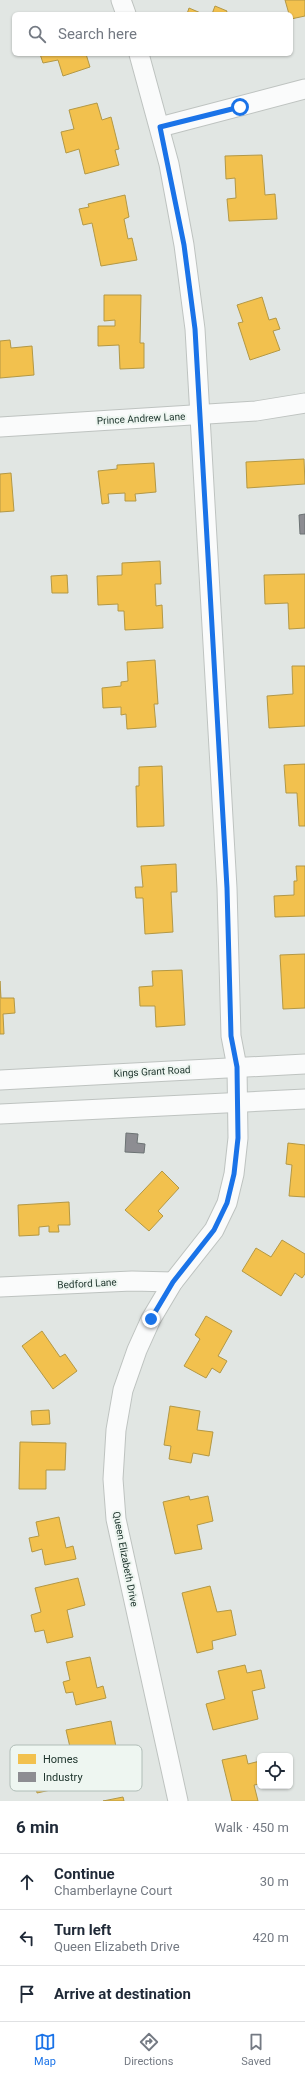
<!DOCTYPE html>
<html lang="en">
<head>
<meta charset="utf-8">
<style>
  :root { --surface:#fff; --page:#f6f6f7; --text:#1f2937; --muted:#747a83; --line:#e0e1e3; --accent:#1a73e8 }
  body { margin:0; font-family:Roboto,sans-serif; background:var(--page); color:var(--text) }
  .controls { position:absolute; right:12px; bottom:12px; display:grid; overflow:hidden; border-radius:6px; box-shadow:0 1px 3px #0004 }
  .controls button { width:36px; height:36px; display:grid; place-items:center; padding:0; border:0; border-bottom:1px solid var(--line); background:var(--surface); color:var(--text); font:20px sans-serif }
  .stop { position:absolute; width:12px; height:12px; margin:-9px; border:3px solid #1a73e8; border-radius:50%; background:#fff }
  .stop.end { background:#1a73e8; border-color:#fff; box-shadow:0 1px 4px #0008 }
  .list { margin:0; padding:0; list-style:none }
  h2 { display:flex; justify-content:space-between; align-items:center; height:52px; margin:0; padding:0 16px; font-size:17px }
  h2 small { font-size:13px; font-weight:400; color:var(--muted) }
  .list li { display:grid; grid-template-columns:26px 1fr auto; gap:12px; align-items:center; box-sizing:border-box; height:56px; padding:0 16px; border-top:1px solid var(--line) }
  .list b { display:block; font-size:15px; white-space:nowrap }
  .list p { margin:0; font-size:13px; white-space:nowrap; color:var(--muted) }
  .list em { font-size:13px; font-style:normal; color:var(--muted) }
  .icon { flex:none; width:22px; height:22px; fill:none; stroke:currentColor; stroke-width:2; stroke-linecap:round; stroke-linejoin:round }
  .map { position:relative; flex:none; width:305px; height:1801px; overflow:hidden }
  .search { position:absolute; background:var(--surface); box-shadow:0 1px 3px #0004; left:12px; right:12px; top:12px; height:44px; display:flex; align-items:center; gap:10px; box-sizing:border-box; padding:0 14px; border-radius:6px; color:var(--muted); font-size:15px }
  .sheet { height:220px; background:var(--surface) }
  nav { display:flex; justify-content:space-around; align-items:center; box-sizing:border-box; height:56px; border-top:1px solid var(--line); background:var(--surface); font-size:11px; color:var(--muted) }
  nav a { display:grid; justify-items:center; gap:2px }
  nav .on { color:var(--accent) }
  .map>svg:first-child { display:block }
  .homes { fill:#f2c14e; stroke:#b39845 }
  .industry { fill:#8d8d92; stroke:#6c7374 }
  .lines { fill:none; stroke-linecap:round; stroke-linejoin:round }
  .minor-casing { stroke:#bec3c0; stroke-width:21 }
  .minor { stroke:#fafbfb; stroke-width:19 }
  .route { stroke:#1a73e8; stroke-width:5 }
  .labels { text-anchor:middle; stroke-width:4; stroke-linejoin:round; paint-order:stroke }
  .street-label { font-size:10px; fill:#20372f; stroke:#eef6f1 }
  .key { fill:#eef6f1; stroke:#b0bdb7; stroke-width:1 }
  .key-label { font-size:11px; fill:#20372f }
</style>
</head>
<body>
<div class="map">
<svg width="305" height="1801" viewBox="0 0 305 1801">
  <rect width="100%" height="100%" fill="#e1e6e3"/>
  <g class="homes">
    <polygon points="285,0 305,0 305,16 291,19 291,14 289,14"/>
    <polygon points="215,6 227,11 226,14 212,14"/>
    <polygon points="189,8 203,14 187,14"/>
    <polygon points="40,54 86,54 90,67 63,76 58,60 43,63"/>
    <polygon points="97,103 102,120 111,117 119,149 115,150 119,165 85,174 79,149 66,153 61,132 74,129 69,110"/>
    <polygon points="262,155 265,195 275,194 277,219 229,221 227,199 236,198 235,178 226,179 225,156"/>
    <polygon points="125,195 129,217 124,219 128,239 132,238 137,260 101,266 92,223 83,225 79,209 89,207 88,204"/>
    <polygon points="104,295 141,295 140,343 144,343 144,368 120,369 119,345 98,346 98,326 115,326 115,320 104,321"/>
    <polygon points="262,297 269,320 276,318 280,329 273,331 280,350 250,360 238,323 243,322 237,305"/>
    <polygon points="10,340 11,348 32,346 34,375 0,378 0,341"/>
    <polygon points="304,459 305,484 247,488 246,462"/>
    <polygon points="154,463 156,492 135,494 136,501 125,501 125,493 108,494 109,503 102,504 98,471 117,469 117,465"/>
    <polygon points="11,473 14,511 0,512 0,474"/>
    <polygon points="160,561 161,584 155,584 156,606 162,605 163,628 125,630 124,611 118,611 118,604 98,605 97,576 122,575 122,563"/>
    <polygon points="305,574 305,628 289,629 288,603 265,604 264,575"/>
    <polygon points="67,575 68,593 52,593 51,576"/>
    <polygon points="155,660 158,704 154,704 156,727 127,729 126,714 121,715 121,707 103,708 102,688 121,686 121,682 128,681 127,662"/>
    <polygon points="292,666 305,666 305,726 269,728 267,696 293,694"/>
    <polygon points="305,764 305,826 299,826 297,793 286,793 284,765"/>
    <polygon points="162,766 164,826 137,827 136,786 139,786 139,767"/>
    <polygon points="176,864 177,892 171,892 173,932 145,934 143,898 136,898 135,887 143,887 141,866"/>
    <polygon points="296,866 305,866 305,916 275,917 274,896 294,895 294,881 297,881"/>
    <polygon points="305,954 305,1008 283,1009 280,955"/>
    <polygon points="182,970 185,1025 156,1027 155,1006 140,1006 139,987 153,986 152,971"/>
    <polygon points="0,981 1,998 14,998 15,1013 3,1014 4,1034 0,1034"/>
    <polygon points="288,1143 305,1145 305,1197 289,1196 292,1165 286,1164"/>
    <polygon points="162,1171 179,1188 158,1211 163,1216 149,1231 125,1210"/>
    <polygon points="69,1202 70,1225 58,1225 59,1232 49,1232 49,1226 39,1227 39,1235 19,1236 18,1205"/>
    <polygon points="282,1240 305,1254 305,1274 302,1278 295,1273 281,1296 242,1271 256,1248 271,1257"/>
    <polygon points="206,1316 232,1331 218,1356 227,1361 220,1373 212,1368 206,1378 184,1366 200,1339 195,1335"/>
    <polygon points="42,1331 60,1357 65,1354 77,1371 53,1389 22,1346"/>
    <polygon points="170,1406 200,1411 197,1430 213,1432 209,1456 193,1453 191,1463 169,1459 171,1446 164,1445"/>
    <polygon points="49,1410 50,1424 32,1425 31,1411"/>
    <polygon points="20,1442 66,1443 65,1470 46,1470 46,1489 19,1489"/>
    <polygon points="189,1496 190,1500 208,1496 213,1521 197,1525 202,1549 175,1554 163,1502"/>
    <polygon points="59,1517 66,1548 73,1546 76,1559 45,1565 42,1549 32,1552 29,1538 39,1536 36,1522"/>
    <polygon points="78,1578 85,1605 67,1610 73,1637 47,1643 44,1630 35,1632 31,1615 41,1612 35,1588"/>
    <polygon points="210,1586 217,1612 231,1610 236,1635 212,1641 213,1649 197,1653 182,1593"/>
    <polygon points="90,1657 97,1688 103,1686 106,1698 76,1705 73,1692 66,1693 63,1682 70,1680 66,1662"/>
    <polygon points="245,1665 247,1673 261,1670 265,1688 252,1691 258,1719 213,1730 206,1704 225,1699 218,1671"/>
    <polygon points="111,1721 116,1747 99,1752 103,1771 77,1777 66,1730"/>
    <polygon points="246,1755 248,1764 260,1761 260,1784 254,1785 258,1801 232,1801 222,1760"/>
    <polygon points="52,1776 55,1789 37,1793 35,1780"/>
    <polygon points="123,1797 124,1801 103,1801"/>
  </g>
  <g class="industry">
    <polygon points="305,514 305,534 300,534 299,515"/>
    <polygon points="126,1133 138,1134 137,1143 145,1144 144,1153 125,1152"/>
  </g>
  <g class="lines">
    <defs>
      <g id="minor">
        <polyline points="121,0 126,14"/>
        <polyline points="139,54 169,164 184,245 195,329 227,888 231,1036 237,1067 238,1138 234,1174 227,1203 214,1230 173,1282 151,1319 137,1350 123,1390 116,1430 113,1479 116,1519 178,1801"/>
        <polyline points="160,127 305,89"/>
        <polyline points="0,427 256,411 305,403"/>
        <polyline points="0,1080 305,1064"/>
        <polyline points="0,1114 305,1099"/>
        <polyline points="0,1287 132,1281 173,1282"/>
      </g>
    </defs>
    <use href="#minor" class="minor-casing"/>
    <use href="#minor" class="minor"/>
  </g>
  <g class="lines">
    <polyline class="route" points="151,1319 173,1282 214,1230 227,1203 234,1174 238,1138 237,1067 231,1036 227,888 195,329 184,245 160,127 240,107"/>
  </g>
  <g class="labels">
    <g class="street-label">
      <text transform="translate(141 418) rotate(-3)" y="4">Prince Andrew Lane</text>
      <text transform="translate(152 1071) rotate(-3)" y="4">Kings Grant Road</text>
      <text transform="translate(87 1283) rotate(-3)" y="4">Bedford Lane</text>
      <text transform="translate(126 1559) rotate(79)" y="4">Queen Elizabeth Drive</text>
    </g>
  </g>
  <rect x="10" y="1745" width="132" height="46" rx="6" class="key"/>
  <rect x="18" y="1754" width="18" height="10" fill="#f2c14e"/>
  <rect x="18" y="1772" width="18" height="10" fill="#8d8d92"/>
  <g class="key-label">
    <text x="43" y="1763">Homes</text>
    <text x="43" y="1781">Industry</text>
  </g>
</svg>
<div class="controls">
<button><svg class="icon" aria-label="locate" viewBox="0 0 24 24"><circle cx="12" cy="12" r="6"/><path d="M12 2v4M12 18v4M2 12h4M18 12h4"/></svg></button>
</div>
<div class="stop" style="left:240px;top:107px"></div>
<div class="stop end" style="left:151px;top:1319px"></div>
<div class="search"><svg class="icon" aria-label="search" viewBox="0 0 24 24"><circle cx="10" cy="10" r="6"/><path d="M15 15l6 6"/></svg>Search here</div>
</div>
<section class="sheet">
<h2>6 min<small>Walk · 450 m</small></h2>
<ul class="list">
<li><svg class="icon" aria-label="ahead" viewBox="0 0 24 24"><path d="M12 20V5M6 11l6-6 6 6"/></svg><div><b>Continue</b><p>Chamberlayne Court</p></div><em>30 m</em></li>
<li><svg class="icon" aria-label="left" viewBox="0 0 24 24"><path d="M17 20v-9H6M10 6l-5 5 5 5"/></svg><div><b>Turn left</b><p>Queen Elizabeth Drive</p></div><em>420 m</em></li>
<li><svg class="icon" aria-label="arrive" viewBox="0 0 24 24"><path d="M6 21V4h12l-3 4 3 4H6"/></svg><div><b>Arrive at destination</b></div></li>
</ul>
</section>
<nav>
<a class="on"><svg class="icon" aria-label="map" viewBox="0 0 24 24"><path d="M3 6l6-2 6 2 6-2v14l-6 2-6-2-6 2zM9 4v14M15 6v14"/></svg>Map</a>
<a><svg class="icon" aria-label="directions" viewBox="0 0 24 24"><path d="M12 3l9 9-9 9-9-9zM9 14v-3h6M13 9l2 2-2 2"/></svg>Directions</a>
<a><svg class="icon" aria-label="saved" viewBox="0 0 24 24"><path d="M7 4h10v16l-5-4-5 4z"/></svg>Saved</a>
</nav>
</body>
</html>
